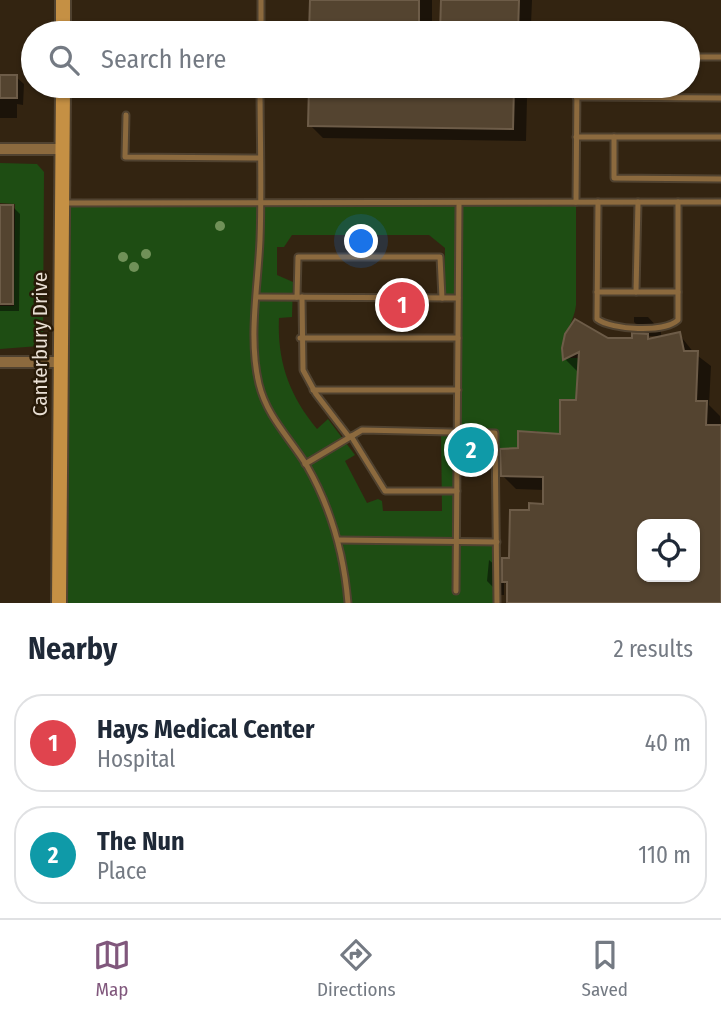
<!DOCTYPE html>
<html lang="en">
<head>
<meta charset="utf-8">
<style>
  :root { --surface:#fff; --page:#f2f2f3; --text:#1f2937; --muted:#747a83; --line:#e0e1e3; --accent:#80577c }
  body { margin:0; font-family:"Fira Sans Condensed",sans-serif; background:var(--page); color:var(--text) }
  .controls { position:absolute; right:21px; bottom:21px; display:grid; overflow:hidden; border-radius:14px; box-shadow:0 2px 5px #0004 }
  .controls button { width:63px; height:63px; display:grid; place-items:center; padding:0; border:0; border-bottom:2px solid var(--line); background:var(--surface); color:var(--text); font:35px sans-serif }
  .you { position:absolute; left:362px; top:242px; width:24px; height:24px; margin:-18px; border:5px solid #fff; border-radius:50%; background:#1a73e8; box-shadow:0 0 0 10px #1a73e833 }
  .badge { display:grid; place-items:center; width:46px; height:46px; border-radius:50%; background:var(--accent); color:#fff; font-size:23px; font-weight:700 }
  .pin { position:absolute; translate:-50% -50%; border:4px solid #fff; box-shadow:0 2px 7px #0006 }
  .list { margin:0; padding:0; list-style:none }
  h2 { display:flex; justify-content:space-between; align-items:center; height:91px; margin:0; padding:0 28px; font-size:30px }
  h2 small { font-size:23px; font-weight:400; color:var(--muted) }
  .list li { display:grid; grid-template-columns:46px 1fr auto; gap:21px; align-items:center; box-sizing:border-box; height:98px; margin:0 14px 14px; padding:0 14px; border:2px solid var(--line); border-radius:28px }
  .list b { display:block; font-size:26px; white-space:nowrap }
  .list p { margin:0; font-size:23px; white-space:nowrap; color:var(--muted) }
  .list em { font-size:23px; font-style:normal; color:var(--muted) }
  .icon { flex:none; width:38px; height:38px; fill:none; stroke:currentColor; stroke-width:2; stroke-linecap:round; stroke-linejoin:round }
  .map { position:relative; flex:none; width:721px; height:603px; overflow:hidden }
  .search { position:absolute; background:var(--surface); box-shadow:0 2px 5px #0004; left:21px; right:21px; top:21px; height:77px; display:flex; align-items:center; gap:18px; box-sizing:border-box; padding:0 24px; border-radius:38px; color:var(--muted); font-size:26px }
  .sheet { height:315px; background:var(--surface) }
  nav { display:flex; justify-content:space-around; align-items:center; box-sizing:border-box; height:98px; border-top:2px solid var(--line); background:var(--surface); font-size:19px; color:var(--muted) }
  nav a { display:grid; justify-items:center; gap:4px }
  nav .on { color:var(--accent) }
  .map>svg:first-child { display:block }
  .green { fill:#1e4d13; fill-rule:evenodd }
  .shadow { fill:#0007; fill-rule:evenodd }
  .building { fill:#544430; stroke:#6d5c48; stroke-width:2; fill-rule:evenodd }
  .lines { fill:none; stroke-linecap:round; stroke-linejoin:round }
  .service-casing { stroke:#504230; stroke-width:9 }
  .minor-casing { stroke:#504230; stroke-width:14 }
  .secondary-casing { stroke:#504230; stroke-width:18 }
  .service { stroke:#8c6a3e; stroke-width:5 }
  .minor { stroke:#8c6a3e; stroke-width:10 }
  .secondary { stroke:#c59044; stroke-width:14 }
  .tree { fill:#709158 }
  .labels { text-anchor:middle; stroke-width:5; stroke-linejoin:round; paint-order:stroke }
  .street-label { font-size:21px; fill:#e9dfd4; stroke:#281a08 }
</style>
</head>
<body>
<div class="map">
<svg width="721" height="603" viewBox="0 0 721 603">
  <rect width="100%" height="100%" fill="#332411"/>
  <g class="green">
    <polygon points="0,163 37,164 44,172 43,338 39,346 0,349 0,306 14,306 15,204 0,203"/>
    <path d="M576,202V305C574,325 558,337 567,358H579L576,400H561L584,434H537V431H519L518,448L497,449L495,433L458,430L456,541L497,542V603H59L62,203ZM292,235H429L445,248L444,298H458L457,430H441L442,511H383L382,501L378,499L367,503L345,461L355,455L328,419L317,429C289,395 277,361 279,318L292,317L293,282L277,275V247H284Z"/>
  </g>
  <g class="shadow">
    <polygon points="312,0 432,0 432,26 442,27 443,0 532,0 531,24 540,33 311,33"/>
    <polygon points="0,77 16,77 24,84 23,105 17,104 17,118 0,118"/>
    <polygon points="310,86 545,86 545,98 527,98 526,141 323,138 310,125"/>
    <polygon points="0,207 13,207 20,214 19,311 0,311"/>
    <path d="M634,317H648L661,331V336H648L652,340L679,334L694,353L711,366L709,405L720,416L721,427V603H509V587L504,582V595H501L487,581L489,560L504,573L531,511L545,506V490L516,489L503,476L520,450L561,436L578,402L580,374L565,359V341L602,338L634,340L647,335L634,322ZM642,524H695V577H642Z"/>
  </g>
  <g class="building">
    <polygon points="310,0 419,0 419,33 309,33"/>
    <polygon points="441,0 519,0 518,33 440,33"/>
    <rect x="0" y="75" width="17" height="23"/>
    <polygon points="309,86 514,86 513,129 308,126"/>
    <rect x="0" y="205" width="13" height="99"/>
    <path d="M575,319L608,338H632V333L648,334V339L680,332L684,351H698L696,401H707L706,425H721V603H507V582H502V558H509L510,510H529V503L543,504V477L501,476L500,449L518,448V431L560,434V400H576L579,352L563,360L562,348L565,334ZM642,524H695V577H642Z"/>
  </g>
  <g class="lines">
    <defs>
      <g id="service">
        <polyline points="261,33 261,0"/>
        <polyline points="688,57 721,57"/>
        <path d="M260,86C260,137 262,189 260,240C258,287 248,338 259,384C267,417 290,438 307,466C331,508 344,555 348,603"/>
        <polyline points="576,97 721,98"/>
        <polyline points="126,115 125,157 260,158"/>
        <polyline points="576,137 721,137"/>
        <polyline points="614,137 614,178 721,179"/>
        <polyline points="576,202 577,86"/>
        <path d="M598,202L597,319C612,330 664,333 678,320V202"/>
        <polyline points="63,203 721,202"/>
        <polyline points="597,292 678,292"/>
        <polyline points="636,292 638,202"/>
        <polyline points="258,297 458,298"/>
        <polyline points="297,297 298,257 440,257 442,298"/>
        <polyline points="302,297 303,370 316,394 349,437"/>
        <polyline points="300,338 458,338"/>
        <polyline points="313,390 458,390"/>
        <polyline points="351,436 385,491 457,491"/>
        <polyline points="305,464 362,430 495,433 497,603"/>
        <polyline points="338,540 497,542"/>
        <polyline points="456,591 459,205"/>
      </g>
      <g id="minor">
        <polyline points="0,149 62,149"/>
        <polyline points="0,362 60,362"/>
      </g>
      <g id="secondary">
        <polyline points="63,33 63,0"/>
        <polyline points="59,603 63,86"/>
      </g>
    </defs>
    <use href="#service" class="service-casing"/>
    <use href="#minor" class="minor-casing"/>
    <use href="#secondary" class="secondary-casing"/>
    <use href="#service" class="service"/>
    <use href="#minor" class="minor"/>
    <use href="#secondary" class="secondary"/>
  </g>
  <g class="tree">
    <circle cx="220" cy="226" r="5"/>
    <circle cx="146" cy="254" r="5"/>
    <circle cx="123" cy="257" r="5"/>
    <circle cx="134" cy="267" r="5"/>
  </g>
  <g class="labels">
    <g class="street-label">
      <text transform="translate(40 344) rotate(-90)" y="7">Canterbury Drive</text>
    </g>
  </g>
</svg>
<div class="controls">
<button><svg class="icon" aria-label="locate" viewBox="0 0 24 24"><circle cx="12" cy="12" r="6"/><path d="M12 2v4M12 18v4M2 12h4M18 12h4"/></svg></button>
</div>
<div class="you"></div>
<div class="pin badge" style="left:402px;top:305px;background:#e0444e">1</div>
<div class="pin badge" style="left:471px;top:450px;background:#0f9aa8">2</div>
<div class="search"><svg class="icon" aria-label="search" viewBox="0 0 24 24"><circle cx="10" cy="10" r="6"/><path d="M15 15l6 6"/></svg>Search here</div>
</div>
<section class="sheet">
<h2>Nearby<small>2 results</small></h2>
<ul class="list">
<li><span class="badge" style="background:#e0444e">1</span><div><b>Hays Medical Center</b><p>Hospital</p></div><em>40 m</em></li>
<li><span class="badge" style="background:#0f9aa8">2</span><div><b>The Nun</b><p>Place</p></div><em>110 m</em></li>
</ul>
</section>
<nav>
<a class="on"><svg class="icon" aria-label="map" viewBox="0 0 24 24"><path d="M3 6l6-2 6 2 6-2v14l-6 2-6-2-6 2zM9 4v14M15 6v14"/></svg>Map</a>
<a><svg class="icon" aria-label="directions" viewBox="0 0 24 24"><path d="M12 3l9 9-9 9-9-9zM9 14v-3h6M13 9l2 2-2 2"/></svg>Directions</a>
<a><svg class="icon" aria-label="saved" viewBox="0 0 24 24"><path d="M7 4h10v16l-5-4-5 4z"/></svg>Saved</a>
</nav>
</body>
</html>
